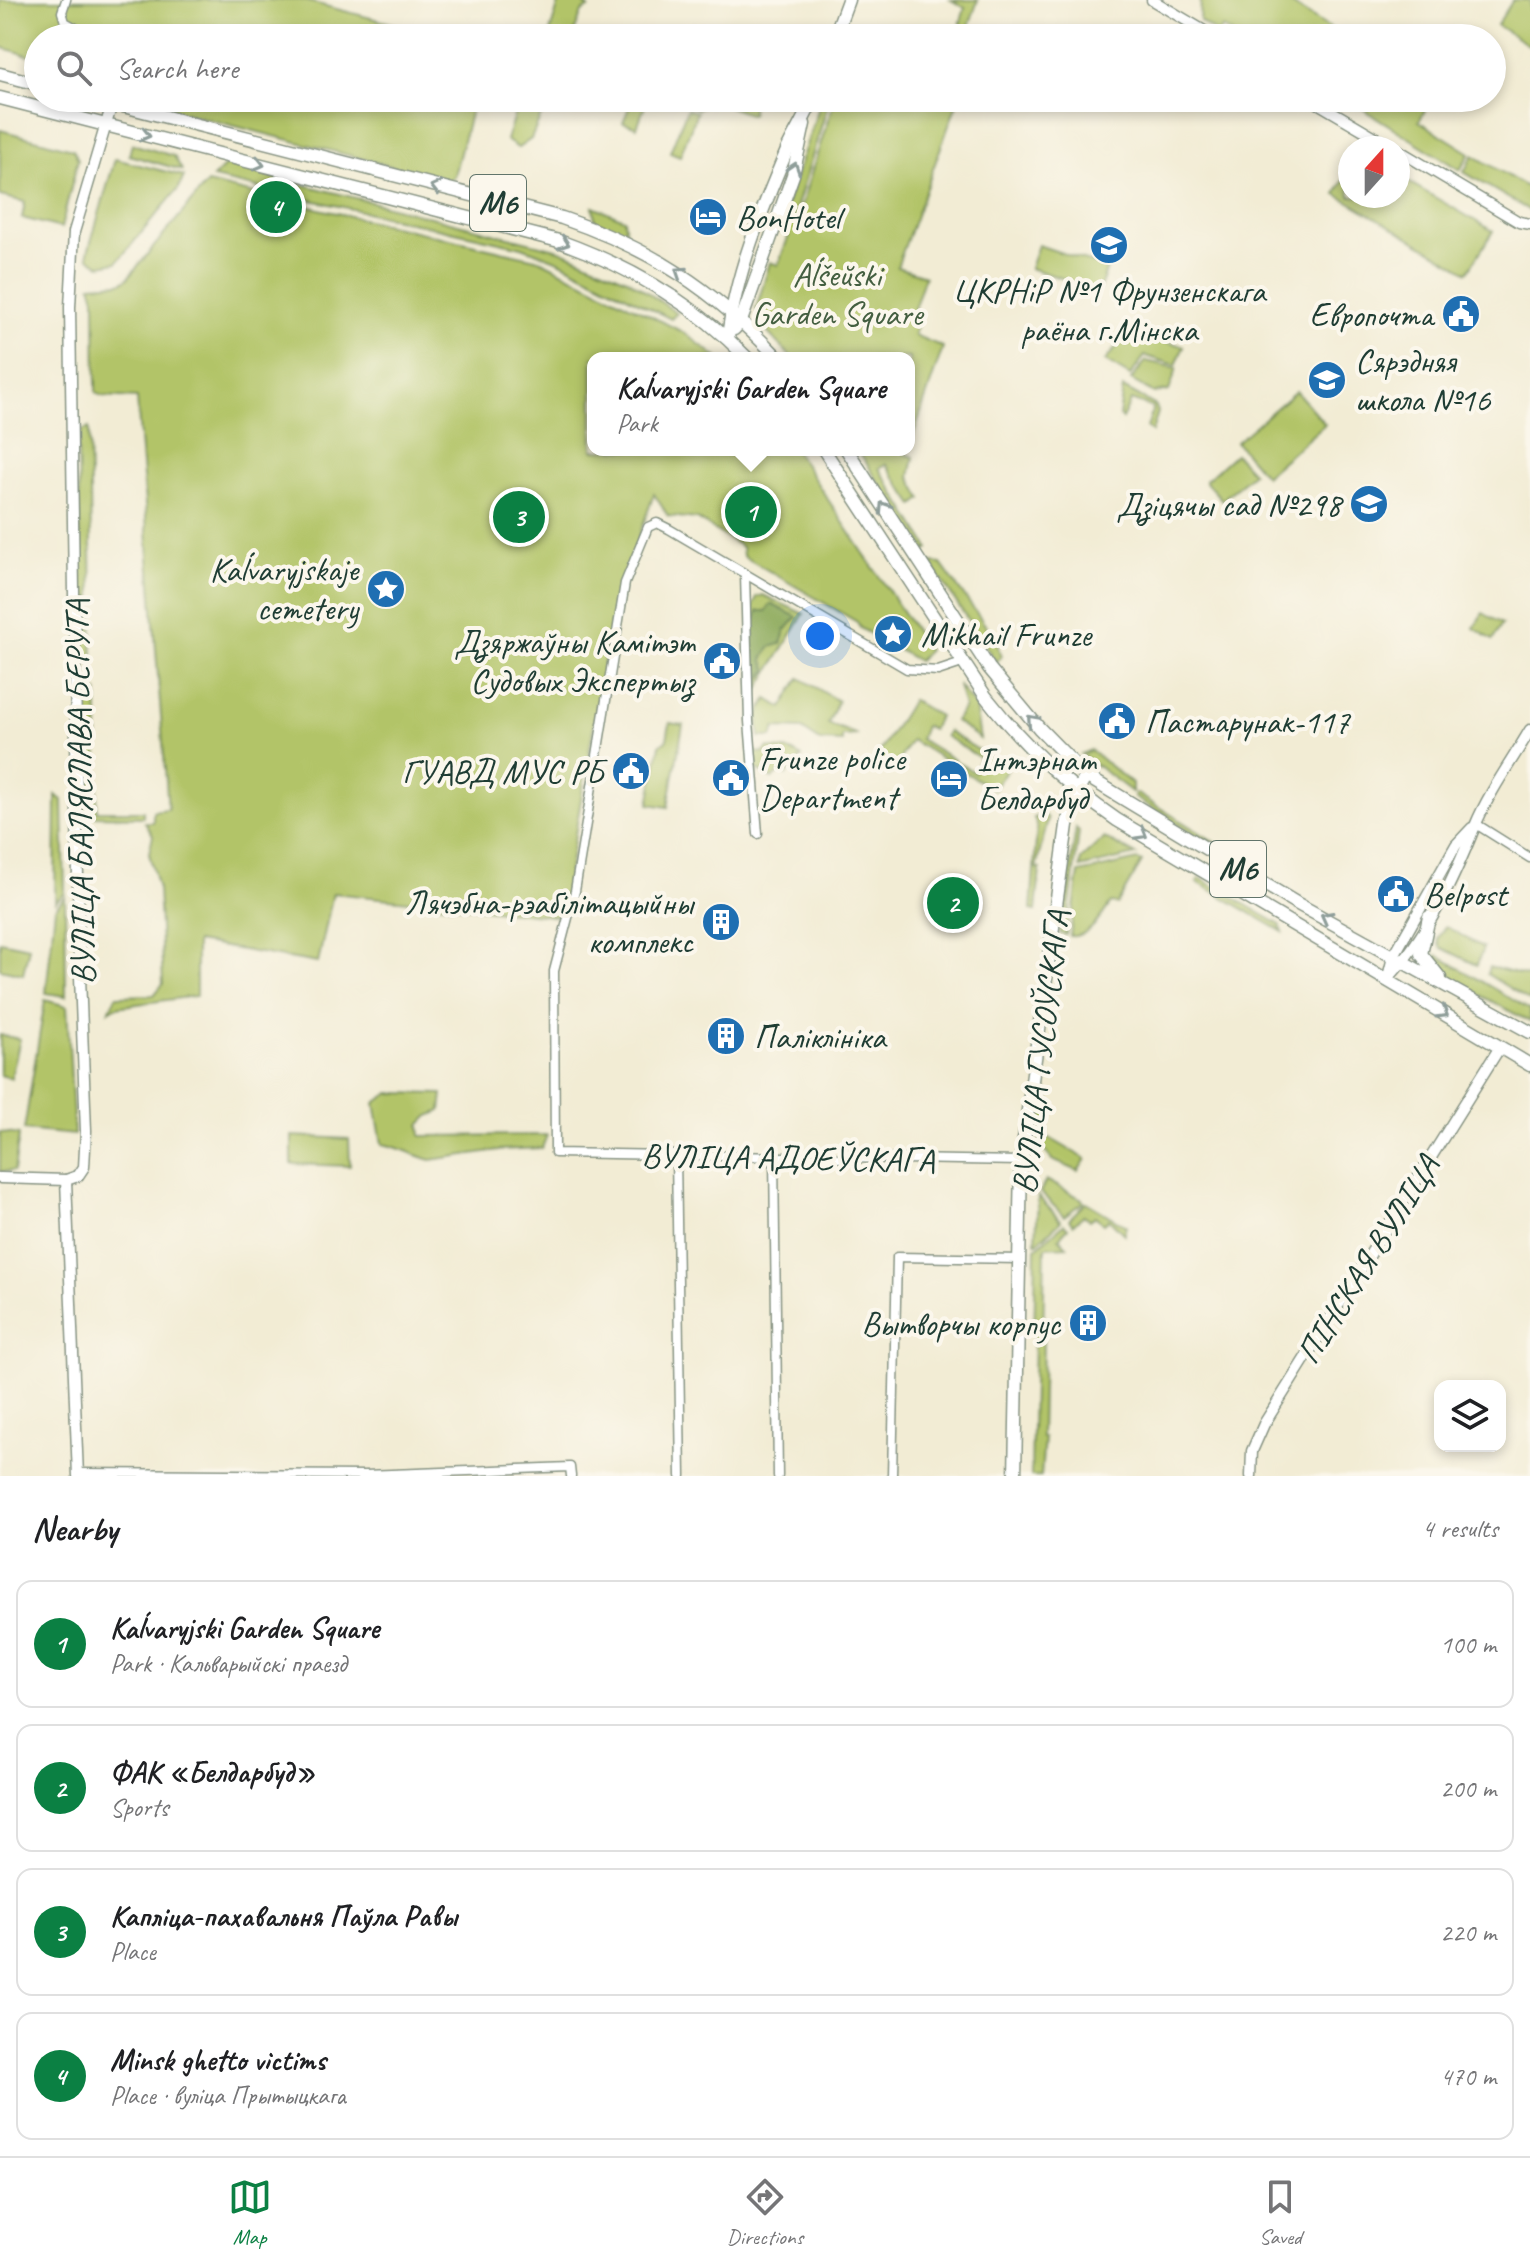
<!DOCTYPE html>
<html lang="en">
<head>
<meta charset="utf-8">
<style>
  :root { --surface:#fff; --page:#f6f6f6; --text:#202124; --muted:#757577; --line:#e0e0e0; --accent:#0b8043 }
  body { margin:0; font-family:Caveat,sans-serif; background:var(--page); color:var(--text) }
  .controls { position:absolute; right:24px; bottom:24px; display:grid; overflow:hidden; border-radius:16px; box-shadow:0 4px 12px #0003 }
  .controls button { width:72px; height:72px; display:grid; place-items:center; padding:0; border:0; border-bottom:2px solid var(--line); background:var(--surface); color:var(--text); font:40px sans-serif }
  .compass { position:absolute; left:1338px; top:136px; width:72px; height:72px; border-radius:50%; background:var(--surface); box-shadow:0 4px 12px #0003; rotate:21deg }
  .you { position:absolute; left:820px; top:636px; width:28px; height:28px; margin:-20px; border:6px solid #fff; border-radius:50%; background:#1a73e8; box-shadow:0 0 0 12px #1a73e833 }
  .badge { display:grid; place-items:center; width:52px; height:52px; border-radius:50%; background:var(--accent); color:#fff; font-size:26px; font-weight:700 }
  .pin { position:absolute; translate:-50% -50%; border:4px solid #fff; box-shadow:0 2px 8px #0006 }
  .popup { position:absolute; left:587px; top:352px; width:328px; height:104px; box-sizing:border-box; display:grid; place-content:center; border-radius:16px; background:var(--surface); filter:drop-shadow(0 2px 6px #0005); font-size:26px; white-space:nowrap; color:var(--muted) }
  .popup b { font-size:30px; color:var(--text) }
  .popup::after { content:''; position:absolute; left:50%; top:100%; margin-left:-16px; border:16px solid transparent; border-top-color:var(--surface) }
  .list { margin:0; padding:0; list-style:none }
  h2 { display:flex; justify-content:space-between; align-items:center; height:104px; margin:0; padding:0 32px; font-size:34px }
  h2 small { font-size:26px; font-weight:400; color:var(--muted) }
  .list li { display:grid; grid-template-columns:52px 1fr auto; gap:24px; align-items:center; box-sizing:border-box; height:128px; margin:0 16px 16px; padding:0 16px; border:2px solid var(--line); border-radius:16px }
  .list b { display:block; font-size:30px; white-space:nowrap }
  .list p { margin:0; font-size:26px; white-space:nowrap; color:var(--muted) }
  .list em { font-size:26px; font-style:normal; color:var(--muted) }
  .icon { flex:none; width:44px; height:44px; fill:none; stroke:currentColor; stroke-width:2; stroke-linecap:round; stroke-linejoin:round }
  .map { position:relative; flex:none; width:1530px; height:1476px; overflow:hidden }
  .search { position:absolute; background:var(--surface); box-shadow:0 4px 12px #0003; left:24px; right:24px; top:24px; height:88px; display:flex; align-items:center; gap:20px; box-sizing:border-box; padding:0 28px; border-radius:44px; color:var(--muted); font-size:30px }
  .sheet { height:680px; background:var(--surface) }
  nav { display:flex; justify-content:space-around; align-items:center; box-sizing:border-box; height:112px; border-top:2px solid var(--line); background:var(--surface); font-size:22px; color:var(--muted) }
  nav a { display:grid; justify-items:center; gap:4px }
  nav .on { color:var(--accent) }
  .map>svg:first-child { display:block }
  .green { fill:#b2c468; stroke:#68804e; stroke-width:2 }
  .forest { fill:#8daa5c; stroke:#567448; stroke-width:2 }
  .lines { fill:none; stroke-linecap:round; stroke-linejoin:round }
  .minor-casing { stroke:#889484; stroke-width:11 }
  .tertiary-casing { stroke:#889484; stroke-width:13 }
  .secondary-casing { stroke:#889484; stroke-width:15 }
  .primary-casing { stroke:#889484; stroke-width:15 }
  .minor { stroke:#fff; stroke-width:8 }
  .tertiary { stroke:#fff; stroke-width:10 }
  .secondary { stroke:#fff; stroke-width:12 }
  .primary { stroke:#fff; stroke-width:12 }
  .oneway { stroke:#8f9e9a }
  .labels { text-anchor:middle; stroke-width:8; stroke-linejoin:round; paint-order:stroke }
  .shield { fill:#fbf7ec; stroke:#61756b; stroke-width:2 }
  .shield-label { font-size:32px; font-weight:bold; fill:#1f3d34 }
  .poi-label { font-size:34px; fill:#1f3d34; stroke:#fbf7ec; text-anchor:start }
  .park-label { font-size:34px; fill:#445f41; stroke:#fbf7ec }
  .street-label { font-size:34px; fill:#1f3d34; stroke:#fbf7ec }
</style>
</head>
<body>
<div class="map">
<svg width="1530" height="1476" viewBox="0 0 1530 1476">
  <rect width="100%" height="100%" fill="#fbf7ec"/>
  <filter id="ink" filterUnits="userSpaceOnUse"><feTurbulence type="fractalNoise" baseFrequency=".0125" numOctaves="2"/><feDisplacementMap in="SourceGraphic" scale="16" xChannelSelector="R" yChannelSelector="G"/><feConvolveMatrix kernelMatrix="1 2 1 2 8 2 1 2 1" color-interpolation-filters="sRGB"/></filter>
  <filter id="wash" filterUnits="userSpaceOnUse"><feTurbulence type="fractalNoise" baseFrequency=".006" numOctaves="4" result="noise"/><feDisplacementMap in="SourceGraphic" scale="32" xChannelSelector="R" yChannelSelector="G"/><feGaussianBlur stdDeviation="1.8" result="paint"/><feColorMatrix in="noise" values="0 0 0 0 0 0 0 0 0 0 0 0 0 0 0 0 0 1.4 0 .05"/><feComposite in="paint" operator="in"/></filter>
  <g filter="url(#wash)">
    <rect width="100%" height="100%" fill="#f2ecd4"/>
    <g class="green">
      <polygon points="0,0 302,0 448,38 38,38 38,58 0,47"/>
      <polygon points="560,0 580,0 589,8 582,12 572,38 548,38"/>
      <polygon points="951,0 978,0 965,38 956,38 965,8"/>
      <polygon points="1201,0 1284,0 1346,38 1239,38 1223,28 1217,34 1200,21"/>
      <polygon points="1513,0 1530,0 1530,46 1497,25"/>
      <polygon points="126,98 474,98 454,176 449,181"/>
      <polygon points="520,98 550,98 548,105 555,108 541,116 531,139 518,148 506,140"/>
      <polygon points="633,98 648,98 637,127 623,122"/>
      <polygon points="695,98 738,98 753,104 751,115 711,100 698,109 692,106"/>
      <polygon points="822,98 830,98 793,219 797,218 835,98 959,98 897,267 925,276 912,315 919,319 914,335 943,347 909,448 909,358 792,358 767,332 756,309 770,262 778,265 789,235 777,231"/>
      <polygon points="1346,98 1427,99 1430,101 1419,121 1470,153 1460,170"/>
      <polygon points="687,109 697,112 680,156 670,152"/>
      <polygon points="0,130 73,149 78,159 61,228 22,218 25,202 0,196"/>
      <polygon points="132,144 174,156 182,170 129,155"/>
      <polygon points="1473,155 1530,189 1530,211 1464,172"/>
      <polygon points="115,159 184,176 179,188 117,262 100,265 89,258 88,252"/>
      <polygon points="226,165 560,250 629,280 677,313 671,319 559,261 522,247 213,178"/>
      <polygon points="1350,169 1350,196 1398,196 1398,176 1493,231 1468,272 1336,194"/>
      <polygon points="207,183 540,260 683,332 718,358 593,358 593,450 795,450 928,650 918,661 860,628 857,622 743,556 742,547 697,519 668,516 654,494 614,606 561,917 333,893 318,963 196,942 196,996 116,1007 109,1011 116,996 154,995 163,984 158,889 149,853 153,835 145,822 153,822 153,811 168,809 137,398 101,396 96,392 95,298 91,285 120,283 127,279"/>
      <polygon points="593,206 624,219 626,233 595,221"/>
      <polygon points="1038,245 1107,268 1099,290 1030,268"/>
      <polygon points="1165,342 1184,346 1176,365 1145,356 1130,376 1105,361 1119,344"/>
      <polygon points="1146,361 1177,368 1169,391 1154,393 1131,380"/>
      <polygon points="1123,388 1156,406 1158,412 1152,432 1147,428 1153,408 1131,400 1122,419 1119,416"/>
      <polygon points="1296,391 1325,424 1265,476 1236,442"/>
      <polygon points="89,428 93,663 82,659 78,443 79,432"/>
      <polygon points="858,450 906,450 903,453 914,457 910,477 922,499 914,505 886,464 879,468 929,548 924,553"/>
      <polygon points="1235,454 1253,473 1222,500 1205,481"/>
      <polygon points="930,563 941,564 996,640 1001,657 996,662"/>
      <polygon points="763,595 804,614 758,690 753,687 751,612 757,597"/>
      <polygon points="1483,613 1502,624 1493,640 1474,628"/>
      <polygon points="800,678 838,701 828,724 858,735 842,736 842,742 820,741 802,729 775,728 772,737 760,737 758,717 767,699 782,708"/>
      <polygon points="958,685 975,706 980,739 955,721 964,707"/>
      <polygon points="88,691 98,691 97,811 143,811 143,817 92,816 81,810 83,695"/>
      <polygon points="912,700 939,716 932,729 925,726 920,739 974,772 980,758 945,736 948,731 1008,769 993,789 911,740 895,767 877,756"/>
      <polygon points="670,723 683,725 668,807 649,804 660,745 667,739"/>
      <polygon points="767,748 791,751 802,757 786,775 782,771 772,779 755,768 754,752 764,753"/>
      <polygon points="1091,750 1132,784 1132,792 1081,754"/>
      <polygon points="1136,793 1215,842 1220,846 1198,838 1134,797"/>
      <polygon points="56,795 63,801 65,893 55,902"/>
      <polygon points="1044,815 1048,819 1036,868 1040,869 1036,911 1031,910 1037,827 1034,818"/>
      <polygon points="1076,828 1079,832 1066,935 1060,934"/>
      <polygon points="1104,838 1136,855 1080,868 1081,859"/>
      <path d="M1138,860L1142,862L1117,904L1111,903C1101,917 1089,938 1070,936L1079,873Z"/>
      <polygon points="1200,878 1280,925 1283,932 1197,882"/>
      <polygon points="65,897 66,996 46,993 55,908"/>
      <polygon points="1445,926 1483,948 1477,965 1440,947 1438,939"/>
      <polygon points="0,941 29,947 23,974 0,969"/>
      <polygon points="1437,955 1530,1010 1530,1022 1441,974 1432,960"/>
      <polygon points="1489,967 1530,977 1530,1001 1487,974"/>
      <polygon points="45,1000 67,1006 74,1135 24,1130"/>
      <polygon points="0,1035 20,1039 11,1078 0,1075"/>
      <polygon points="1047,1090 1050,1094 1046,1136 1086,1159 1078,1171 1052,1160 1039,1144"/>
      <path d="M390,1093L443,1094L441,1111L429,1116L420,1125L421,1136L547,1135L542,1148L499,1150L431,1160C413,1155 400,1147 382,1144L375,1103Z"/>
      <polygon points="0,1132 19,1135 14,1171 0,1172"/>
      <polygon points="292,1136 349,1139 350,1166 292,1164"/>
      <polygon points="1046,1180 1082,1199 1083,1202 1064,1216 1040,1192"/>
      <polygon points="1038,1196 1061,1221 1037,1243 1036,1242"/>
      <polygon points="1086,1202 1126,1226 1124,1234 1109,1219 1103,1224 1095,1216 1089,1220 1084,1215 1073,1224 1069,1219"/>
      <polygon points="1064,1224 1068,1228 1059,1238 1067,1246 1045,1247 1041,1437 1044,1438 1041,1476 1031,1476 1036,1248"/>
    </g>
    <path class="forest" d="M771,604L797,617L785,631L781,644L770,647L763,659L768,670L755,684C751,662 751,632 758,611H766Z"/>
  </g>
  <g filter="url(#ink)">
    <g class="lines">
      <defs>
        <g id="minor">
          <polyline points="66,0 62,12 65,22 94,38"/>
          <polyline points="745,575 749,721 758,834"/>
          <polyline points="962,663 938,671 907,669 669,529 657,523 648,527 625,583 575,891 554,971 555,1153 1021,1161"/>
          <polyline points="1476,824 1530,858"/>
          <polyline points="676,1155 681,1476"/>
          <polyline points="774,1156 778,1476"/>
          <polyline points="78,1473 366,1475 570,1467 571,1476"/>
          <polyline points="892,1476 897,1257 1020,1259"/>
        </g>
        <g id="tertiary">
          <polyline points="1152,0 1216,38"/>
          <polyline points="1309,98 1394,148"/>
          <polyline points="1398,150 1519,222 1530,224"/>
          <polyline points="1388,977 1393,957 1456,845 1472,828"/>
          <path d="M1387,979C1427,938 1454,878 1475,826C1489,792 1512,761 1530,730"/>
          <polyline points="0,1178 66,1180"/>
          <polyline points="78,1476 66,1180 78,1176 84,1167 86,1131 79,951 70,307 74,232 112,104"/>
          <polyline points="1251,1476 1252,1451 1264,1424 1500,1047"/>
        </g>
        <g id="secondary">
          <polyline points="834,38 848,0"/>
          <polyline points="734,329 741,321 793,175 804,124"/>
          <path d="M728,338C735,274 763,207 788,148C796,131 806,116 813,98"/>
          <polyline points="1015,1476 1021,1161 1067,825 1073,800 1086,776"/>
        </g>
        <g id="primary">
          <polyline points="0,74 38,84"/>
          <path d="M0,98L559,241C631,267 694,303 747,358"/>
          <path d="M92,98L562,218C652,249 713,289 778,358"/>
          <path d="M824,450L986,697C1024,746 1066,785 1117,820L1530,1065"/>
          <polyline points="847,450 989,668 1039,728 1086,776 1296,903 1530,1032"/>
          <polyline points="1429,917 1421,954 1440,978"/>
        </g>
      </defs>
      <use href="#minor" class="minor-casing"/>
      <use href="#tertiary" class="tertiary-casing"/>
      <use href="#secondary" class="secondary-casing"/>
      <use href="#primary" class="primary-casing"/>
      <use href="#minor" class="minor"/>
      <use href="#tertiary" class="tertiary"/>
      <use href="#secondary" class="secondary"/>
      <use href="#primary" class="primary"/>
    </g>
    <defs><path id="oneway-chevron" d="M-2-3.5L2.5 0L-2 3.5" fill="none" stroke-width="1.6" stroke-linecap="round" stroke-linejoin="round" transform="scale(2)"/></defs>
    <g class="oneway">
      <use href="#oneway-chevron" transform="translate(145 135) rotate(14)"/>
      <use href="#oneway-chevron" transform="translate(259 164) rotate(14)"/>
      <use href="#oneway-chevron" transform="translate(794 168) rotate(-72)"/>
      <use href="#oneway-chevron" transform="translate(436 187) rotate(-166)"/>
      <use href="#oneway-chevron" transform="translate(564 243) rotate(19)"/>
      <use href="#oneway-chevron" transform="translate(680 272) rotate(-147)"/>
      <use href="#oneway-chevron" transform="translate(884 507) rotate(-123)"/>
      <use href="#oneway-chevron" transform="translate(1032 720) rotate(-132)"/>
      <use href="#oneway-chevron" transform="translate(1142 834) rotate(30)"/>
      <use href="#oneway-chevron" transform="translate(1326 917) rotate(-152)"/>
      <use href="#oneway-chevron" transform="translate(1443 1013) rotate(31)"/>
    </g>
  </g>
  <defs>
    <symbol id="hotel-disc" viewBox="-11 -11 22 22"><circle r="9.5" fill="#1f6fb2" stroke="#fbf7ec"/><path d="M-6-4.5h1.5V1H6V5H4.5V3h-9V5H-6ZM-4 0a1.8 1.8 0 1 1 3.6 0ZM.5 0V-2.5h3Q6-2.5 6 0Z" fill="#fff"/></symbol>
    <symbol id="school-disc" viewBox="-11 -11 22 22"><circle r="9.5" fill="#1f6fb2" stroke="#fbf7ec"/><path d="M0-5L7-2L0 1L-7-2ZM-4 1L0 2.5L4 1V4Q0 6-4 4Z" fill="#fff"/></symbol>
    <symbol id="civic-disc" viewBox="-11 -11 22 22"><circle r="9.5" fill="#1f6fb2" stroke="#fbf7ec"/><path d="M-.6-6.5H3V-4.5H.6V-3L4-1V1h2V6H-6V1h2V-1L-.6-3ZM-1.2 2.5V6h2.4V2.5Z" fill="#fff"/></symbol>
    <symbol id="sight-disc" viewBox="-11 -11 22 22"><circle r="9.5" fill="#1f6fb2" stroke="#fbf7ec"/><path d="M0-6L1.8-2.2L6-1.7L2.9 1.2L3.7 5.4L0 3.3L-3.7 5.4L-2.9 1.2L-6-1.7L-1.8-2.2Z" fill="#fff"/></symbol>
    <symbol id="building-disc" viewBox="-11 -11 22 22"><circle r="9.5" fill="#1f6fb2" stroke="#fbf7ec"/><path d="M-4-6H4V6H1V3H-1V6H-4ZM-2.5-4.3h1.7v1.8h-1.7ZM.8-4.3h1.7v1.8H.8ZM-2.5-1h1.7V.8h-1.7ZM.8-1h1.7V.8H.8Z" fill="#fff"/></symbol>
  </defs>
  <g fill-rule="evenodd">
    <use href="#hotel-disc" x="686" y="195" width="44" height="44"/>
    <use href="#school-disc" x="1087" y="223" width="44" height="44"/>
    <use href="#civic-disc" x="1439" y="292" width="44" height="44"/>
    <use href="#school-disc" x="1305" y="358" width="44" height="44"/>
    <use href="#school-disc" x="1347" y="482" width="44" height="44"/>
    <use href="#sight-disc" x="364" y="567" width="44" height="44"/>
    <use href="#sight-disc" x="871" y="612" width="44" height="44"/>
    <use href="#civic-disc" x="700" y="639" width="44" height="44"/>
    <use href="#civic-disc" x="1095" y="699" width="44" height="44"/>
    <use href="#civic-disc" x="609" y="749" width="44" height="44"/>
    <use href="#civic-disc" x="709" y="756" width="44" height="44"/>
    <use href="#hotel-disc" x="927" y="757" width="44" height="44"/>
    <use href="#civic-disc" x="1374" y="872" width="44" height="44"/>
    <use href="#building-disc" x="699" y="900" width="44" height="44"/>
    <use href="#building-disc" x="704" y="1014" width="44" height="44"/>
    <use href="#building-disc" x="1066" y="1301" width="44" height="44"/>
  </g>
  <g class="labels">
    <g class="shield">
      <rect x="470" y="175" width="56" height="56" rx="6"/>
      <rect x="1210" y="841" width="56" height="56" rx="6"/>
    </g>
    <g class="shield-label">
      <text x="498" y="214">М6</text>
      <text x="1238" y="880">М6</text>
    </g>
    <g class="poi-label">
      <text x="736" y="229">BonHotel</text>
      <text x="1109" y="302" text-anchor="middle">ЦКРНіР №1 Фрунзенскага<tspan x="1109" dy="39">раёна г.Мінска</tspan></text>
      <text x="1433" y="326" text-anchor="end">Европочта</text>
      <text x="1355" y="372">Сярэдняя<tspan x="1355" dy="39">школа №16</tspan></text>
      <text x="1341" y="516" text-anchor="end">Дзіцячы сад №298</text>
      <text x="358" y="581" text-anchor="end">Kaĺvaryjskaje<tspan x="358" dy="39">cemetery</tspan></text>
      <text x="921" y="646">Mikhail Frunze</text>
      <text x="694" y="653" text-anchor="end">Дзяржаўны Камітэт<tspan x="694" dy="39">Судовых Экспертыз</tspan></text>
      <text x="1145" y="733">Пастарунак-117</text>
      <text x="759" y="770">Frunze police<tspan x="759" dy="39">Department</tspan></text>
      <text x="977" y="771">Інтэрнат<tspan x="977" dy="39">Белдарбуд</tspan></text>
      <text x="603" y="783" text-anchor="end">ГУАВД МУС РБ</text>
      <text x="1424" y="906">Belpost</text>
      <text x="693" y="914" text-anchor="end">Лячэбна-рэабілітацыйны<tspan x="693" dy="39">комплекс</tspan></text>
      <text x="754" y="1048">Паліклініка</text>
      <text x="1060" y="1335" text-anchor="end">Вытворчы корпус</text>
    </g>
    <g class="park-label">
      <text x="837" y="286">Aĺšeŭski<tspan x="837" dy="39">Garden Square</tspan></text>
    </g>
    <g class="street-label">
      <text transform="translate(79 792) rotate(-91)" y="12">ВУЛІЦА БАЛЯСЛАВА БЕРУТА</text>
      <text transform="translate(1040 1052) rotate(-83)" y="12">ВУЛІЦА ГУСОЎСКАГА</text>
      <text transform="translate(788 1157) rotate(1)" y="12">ВУЛІЦА АДОЕЎСКАГА</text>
      <text transform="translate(1367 1259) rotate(-58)" y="12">ПІНСКАЯ ВУЛІЦА</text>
    </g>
  </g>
</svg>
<div class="controls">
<button><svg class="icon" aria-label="layers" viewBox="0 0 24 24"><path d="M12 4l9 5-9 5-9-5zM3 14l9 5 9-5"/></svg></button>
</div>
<svg class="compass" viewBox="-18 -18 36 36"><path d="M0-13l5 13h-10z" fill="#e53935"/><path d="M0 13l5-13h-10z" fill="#757577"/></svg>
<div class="you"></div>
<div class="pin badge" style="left:751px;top:512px">1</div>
<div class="popup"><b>Kaĺvaryjski Garden Square</b>Park</div>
<div class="pin badge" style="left:953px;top:903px">2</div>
<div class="pin badge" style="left:519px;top:517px">3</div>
<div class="pin badge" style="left:276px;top:207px">4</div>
<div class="search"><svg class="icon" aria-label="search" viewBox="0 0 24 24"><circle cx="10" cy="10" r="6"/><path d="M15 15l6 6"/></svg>Search here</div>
</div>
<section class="sheet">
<h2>Nearby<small>4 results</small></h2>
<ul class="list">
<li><span class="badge">1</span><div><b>Kaĺvaryjski Garden Square</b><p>Park · Кальварыйскі праезд</p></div><em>100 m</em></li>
<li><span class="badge">2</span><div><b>ФАК «Белдарбуд»</b><p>Sports</p></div><em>200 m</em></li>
<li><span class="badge">3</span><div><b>Капліца-пахавальня Паўла Равы</b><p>Place</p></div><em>220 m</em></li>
<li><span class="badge">4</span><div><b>Minsk ghetto victims</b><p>Place · вуліца Прытыцкага</p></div><em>470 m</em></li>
</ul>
</section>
<nav>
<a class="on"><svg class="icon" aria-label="map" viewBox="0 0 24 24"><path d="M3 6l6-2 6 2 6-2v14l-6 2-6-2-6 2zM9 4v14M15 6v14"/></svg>Map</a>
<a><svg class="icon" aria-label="directions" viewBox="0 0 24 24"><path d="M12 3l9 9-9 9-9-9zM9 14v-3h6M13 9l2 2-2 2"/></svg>Directions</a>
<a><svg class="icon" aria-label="saved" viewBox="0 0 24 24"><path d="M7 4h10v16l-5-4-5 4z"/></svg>Saved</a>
</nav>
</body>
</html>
